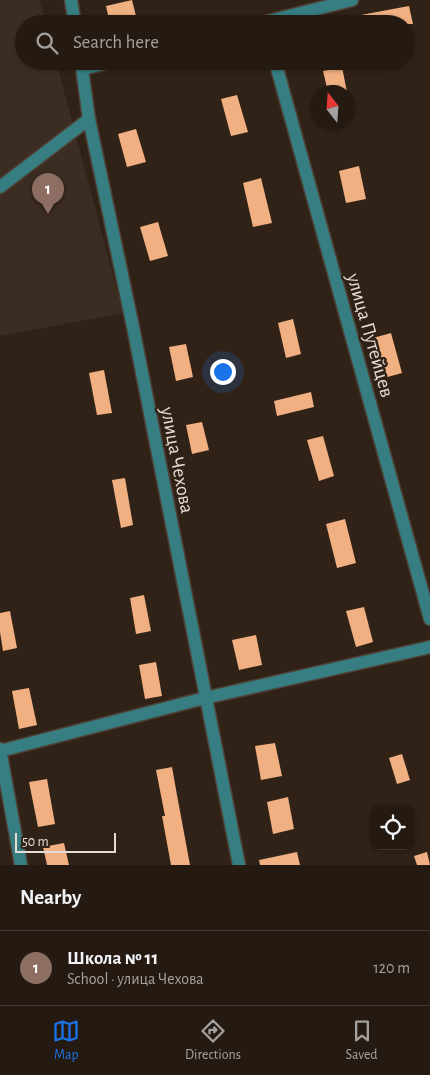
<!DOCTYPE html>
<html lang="en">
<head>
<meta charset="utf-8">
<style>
  :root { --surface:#251a11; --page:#2d231a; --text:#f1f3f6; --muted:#a3a19f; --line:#423831; --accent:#1a73e8 }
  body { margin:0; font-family:"Alegreya Sans",sans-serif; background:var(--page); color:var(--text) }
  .controls { position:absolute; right:15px; bottom:15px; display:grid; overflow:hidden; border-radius:10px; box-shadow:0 1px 4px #0004 }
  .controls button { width:45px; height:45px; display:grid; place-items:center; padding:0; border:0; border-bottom:1px solid var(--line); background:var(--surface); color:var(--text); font:25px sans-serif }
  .compass { position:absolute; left:310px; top:85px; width:45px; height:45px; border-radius:50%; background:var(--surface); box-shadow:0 1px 4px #0004; rotate:343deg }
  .scale { position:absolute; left:15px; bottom:12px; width:101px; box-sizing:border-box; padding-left:5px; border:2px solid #e7dcd5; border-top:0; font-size:14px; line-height:18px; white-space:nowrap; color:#e7dcd5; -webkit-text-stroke:4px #312217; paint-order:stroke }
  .you { position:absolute; left:222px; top:371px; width:18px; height:18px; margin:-12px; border:4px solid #fff; border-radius:50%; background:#1a73e8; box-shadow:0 0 0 8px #1a73e833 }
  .badge { display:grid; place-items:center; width:32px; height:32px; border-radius:50%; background:var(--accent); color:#fff; font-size:16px; font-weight:700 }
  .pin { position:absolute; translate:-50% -41px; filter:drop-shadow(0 1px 2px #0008) }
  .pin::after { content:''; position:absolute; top:26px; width:18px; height:15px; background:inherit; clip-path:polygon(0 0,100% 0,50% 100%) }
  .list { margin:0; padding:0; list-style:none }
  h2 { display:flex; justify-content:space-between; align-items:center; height:65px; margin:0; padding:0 20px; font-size:21px }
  h2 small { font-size:16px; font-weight:400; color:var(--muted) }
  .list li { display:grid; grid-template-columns:32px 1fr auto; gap:15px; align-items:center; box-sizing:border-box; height:75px; padding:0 20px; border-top:1px solid var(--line) }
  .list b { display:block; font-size:19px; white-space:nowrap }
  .list p { margin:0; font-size:16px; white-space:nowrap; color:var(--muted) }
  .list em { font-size:16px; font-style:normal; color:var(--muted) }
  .icon { flex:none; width:28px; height:28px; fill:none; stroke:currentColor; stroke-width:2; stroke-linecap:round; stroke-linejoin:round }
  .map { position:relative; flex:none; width:430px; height:865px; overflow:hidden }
  .search { position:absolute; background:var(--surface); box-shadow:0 1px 4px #0004; left:15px; right:15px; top:15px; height:55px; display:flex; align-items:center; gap:12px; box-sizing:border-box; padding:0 18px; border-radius:28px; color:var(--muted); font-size:19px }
  .sheet { height:140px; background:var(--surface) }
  nav { display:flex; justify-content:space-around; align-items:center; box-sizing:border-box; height:70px; border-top:1px solid var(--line); background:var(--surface); font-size:14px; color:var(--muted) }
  nav a { display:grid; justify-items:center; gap:2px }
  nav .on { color:var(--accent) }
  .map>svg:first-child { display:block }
  .education { fill:#3c2d22 }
  .building { fill:#f0b081 }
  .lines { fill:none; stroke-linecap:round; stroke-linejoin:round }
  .minor-casing { stroke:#4e4035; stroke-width:15 }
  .minor { stroke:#367e82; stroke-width:12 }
  .labels { text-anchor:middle; stroke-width:5; stroke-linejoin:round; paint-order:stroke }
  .street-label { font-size:20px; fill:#e7dcd5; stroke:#312217 }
</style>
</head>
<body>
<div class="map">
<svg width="430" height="865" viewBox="0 0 430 865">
  <rect width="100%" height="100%" fill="#312217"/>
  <polygon class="education" points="0,0 40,0 46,24 24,24 24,61 56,61 123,313 0,336"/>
  <g class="building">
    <polygon points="132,0 138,24 110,24 106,6"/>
    <polygon points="409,6 413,24 350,24 350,17"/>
    <polygon points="342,67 347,92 328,92 323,71"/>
    <polygon points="237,95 248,132 231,136 221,99"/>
    <polygon points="136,129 146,162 127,167 118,134"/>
    <polygon points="359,166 366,199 346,203 339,171"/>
    <polygon points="261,178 272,223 253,227 243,183"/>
    <polygon points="158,222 168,256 150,261 140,227"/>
    <polygon points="293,319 301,354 286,358 278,323"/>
    <polygon points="391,333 402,373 384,378 373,338"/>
    <polygon points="186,344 193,377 176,381 169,347"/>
    <polygon points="104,370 112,413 97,415 89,373"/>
    <polygon points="311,392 314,407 277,416 274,401"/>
    <polygon points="202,422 209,450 192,454 186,425"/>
    <polygon points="323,436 334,476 319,481 307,440"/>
    <polygon points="125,478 133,525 121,528 112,480"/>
    <polygon points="345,519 356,563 337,568 326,524"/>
    <polygon points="144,595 151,631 136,634 130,598"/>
    <polygon points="364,607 373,642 356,647 346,611"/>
    <polygon points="10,611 17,648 3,651 0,632 0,613"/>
    <polygon points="256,635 262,665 239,670 232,640"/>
    <polygon points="156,662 162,696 145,699 139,665"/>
    <polygon points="29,688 37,725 19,729 12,691"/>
    <polygon points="275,743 282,776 261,780 255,746"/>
    <polygon points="402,754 410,780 397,784 389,758"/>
    <polygon points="172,767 177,795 190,865 171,865 162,816 165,816 156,770"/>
    <polygon points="47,779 55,824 38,827 29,782"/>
    <polygon points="288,797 294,829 273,834 267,802"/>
    <polygon points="64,843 69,865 47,865 43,847"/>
    <polygon points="297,852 300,865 260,865 259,860"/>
    <polygon points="427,852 430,865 417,865 414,856"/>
  </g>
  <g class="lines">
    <defs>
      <g id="minor">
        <polyline points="71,0 75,24"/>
        <polyline points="257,24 352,0"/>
        <polyline points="81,61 89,119 133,327 239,865"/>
        <polyline points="275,61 430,619"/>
        <polyline points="83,69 114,61"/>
        <polyline points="0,187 89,119"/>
        <polyline points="0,749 21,865"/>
        <polyline points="0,751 205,698 430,647"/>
      </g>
    </defs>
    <use href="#minor" class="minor-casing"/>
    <use href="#minor" class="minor"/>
  </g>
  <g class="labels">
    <g class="street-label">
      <text transform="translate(371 335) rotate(74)" y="7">улица Путейцев</text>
      <text transform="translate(178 460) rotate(79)" y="7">улица Чехова</text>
    </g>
  </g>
</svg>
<div class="controls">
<button><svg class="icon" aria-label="locate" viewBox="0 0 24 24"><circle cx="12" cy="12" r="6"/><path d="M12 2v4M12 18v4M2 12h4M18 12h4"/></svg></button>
</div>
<svg class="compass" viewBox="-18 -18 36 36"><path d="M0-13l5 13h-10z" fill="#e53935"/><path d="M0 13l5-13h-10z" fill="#a3a19f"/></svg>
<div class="scale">50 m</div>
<div class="you"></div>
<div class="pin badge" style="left:48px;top:214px;background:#8d6e63">1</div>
<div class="search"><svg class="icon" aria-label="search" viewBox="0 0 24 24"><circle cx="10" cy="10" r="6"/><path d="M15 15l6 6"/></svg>Search here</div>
</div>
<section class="sheet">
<h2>Nearby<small></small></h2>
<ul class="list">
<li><span class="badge" style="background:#8d6e63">1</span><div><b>Школа № 11</b><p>School · улица Чехова</p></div><em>120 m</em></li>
</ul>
</section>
<nav>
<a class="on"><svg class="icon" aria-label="map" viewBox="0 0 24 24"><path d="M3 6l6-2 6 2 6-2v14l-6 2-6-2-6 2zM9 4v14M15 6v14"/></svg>Map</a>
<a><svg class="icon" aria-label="directions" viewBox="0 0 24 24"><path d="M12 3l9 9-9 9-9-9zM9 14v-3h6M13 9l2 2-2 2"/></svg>Directions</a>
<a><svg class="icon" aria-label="saved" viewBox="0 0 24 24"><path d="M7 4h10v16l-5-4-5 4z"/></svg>Saved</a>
</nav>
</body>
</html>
